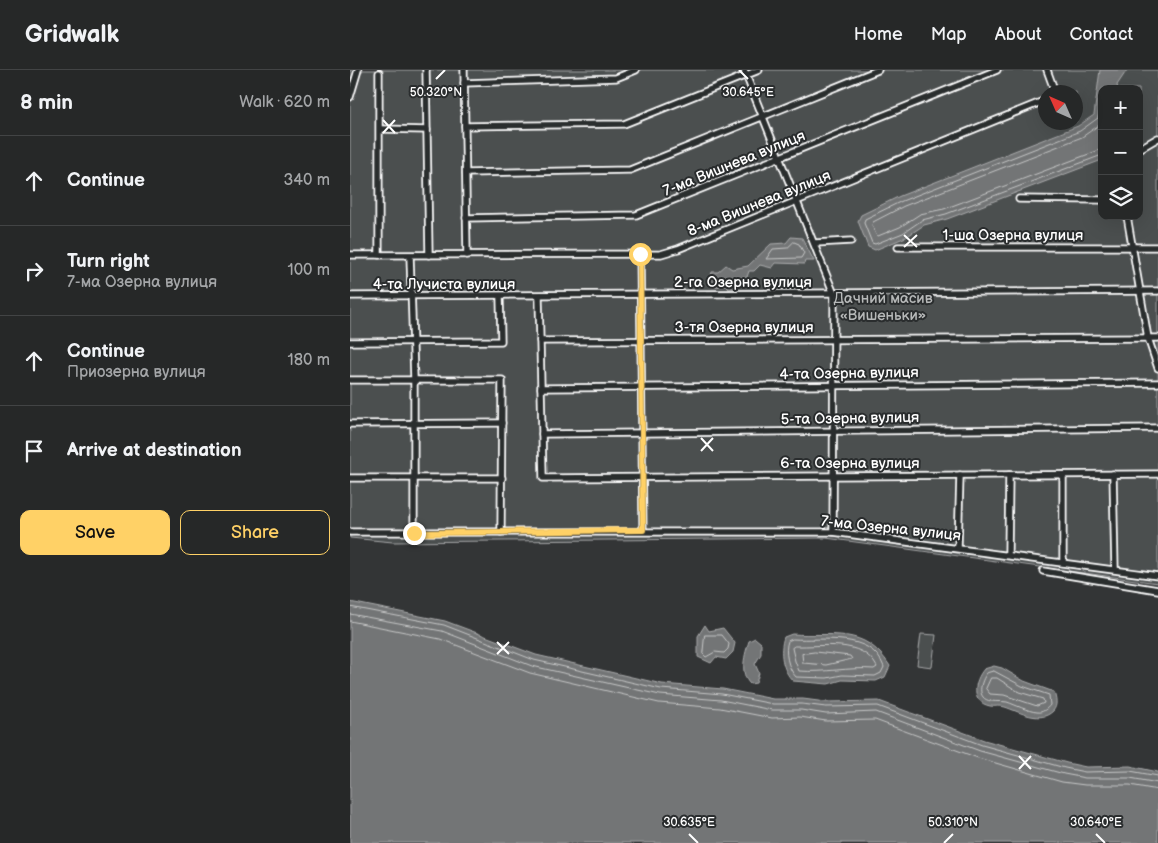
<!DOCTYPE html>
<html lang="en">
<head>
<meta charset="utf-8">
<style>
  :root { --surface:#262828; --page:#323434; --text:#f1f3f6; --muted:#a4a6a8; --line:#424445; --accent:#ffd166 }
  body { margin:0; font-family:"Balsamiq Sans",sans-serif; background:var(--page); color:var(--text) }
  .controls { position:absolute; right:15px; top:15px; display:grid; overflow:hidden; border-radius:10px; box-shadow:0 5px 20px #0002 }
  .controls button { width:45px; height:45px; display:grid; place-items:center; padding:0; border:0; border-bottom:1px solid var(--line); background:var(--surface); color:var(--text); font:25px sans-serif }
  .compass { position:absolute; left:688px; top:15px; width:45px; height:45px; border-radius:50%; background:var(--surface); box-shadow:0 5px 20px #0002; rotate:315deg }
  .stop { position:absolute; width:15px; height:15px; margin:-11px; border:4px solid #ffd166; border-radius:50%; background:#fff }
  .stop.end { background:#ffd166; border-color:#fff; box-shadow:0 1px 5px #0008 }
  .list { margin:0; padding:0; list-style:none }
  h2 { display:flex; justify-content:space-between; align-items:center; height:65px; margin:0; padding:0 20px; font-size:21px }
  h2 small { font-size:16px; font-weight:400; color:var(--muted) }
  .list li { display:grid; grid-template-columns:32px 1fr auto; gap:15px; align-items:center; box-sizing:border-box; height:90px; padding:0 20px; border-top:1px solid var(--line) }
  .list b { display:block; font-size:19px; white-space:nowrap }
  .list p { margin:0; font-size:16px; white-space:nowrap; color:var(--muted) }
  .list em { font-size:16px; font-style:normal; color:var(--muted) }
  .actions { display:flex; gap:10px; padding:15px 20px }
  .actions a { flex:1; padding:11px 0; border:1px solid var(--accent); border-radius:10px; text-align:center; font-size:18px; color:var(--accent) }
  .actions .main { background:var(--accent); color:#111 }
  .icon { flex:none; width:28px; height:28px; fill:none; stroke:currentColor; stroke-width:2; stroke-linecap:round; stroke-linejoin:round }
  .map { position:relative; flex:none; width:808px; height:773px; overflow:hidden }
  header { display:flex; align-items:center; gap:30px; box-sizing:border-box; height:70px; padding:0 25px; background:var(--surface); border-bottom:1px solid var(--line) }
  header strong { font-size:24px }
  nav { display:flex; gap:28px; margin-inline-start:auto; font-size:18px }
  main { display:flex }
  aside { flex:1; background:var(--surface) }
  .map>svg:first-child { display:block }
  .green { fill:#4c4f50; stroke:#a6a7a8; fill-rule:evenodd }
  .water { fill:#737576; stroke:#abacad }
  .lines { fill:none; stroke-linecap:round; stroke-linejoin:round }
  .shore { stroke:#c7c8c8; stroke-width:1 }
  .minor-casing { stroke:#fff; stroke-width:9 }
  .minor { stroke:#2a2d2e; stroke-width:5.5 }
  .route { stroke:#ffd166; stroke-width:6 }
  .ticks { fill:none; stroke:#fff; stroke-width:2 }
  .labels { text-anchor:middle; stroke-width:4; stroke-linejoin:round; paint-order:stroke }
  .street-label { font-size:15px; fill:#fff; stroke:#2a2d2e }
  .park-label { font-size:15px; fill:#b7b9b9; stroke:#2a2d2e }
  .ticks-label { font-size:12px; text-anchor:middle; fill:#fff; stroke:#2a2d2e; stroke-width:4; stroke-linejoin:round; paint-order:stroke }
</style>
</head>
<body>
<header>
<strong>Gridwalk</strong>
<nav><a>Home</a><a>Map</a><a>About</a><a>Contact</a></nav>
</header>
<main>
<aside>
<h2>8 min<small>Walk · 620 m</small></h2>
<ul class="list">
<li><svg class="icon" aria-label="ahead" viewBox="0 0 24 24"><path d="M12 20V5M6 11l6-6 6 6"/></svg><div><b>Continue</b></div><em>340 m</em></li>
<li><svg class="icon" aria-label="right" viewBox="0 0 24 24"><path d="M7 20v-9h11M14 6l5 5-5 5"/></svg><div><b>Turn right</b><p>7-ма Озерна вулиця</p></div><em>100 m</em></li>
<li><svg class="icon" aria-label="ahead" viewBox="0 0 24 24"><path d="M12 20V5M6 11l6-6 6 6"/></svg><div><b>Continue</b><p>Приозерна вулиця</p></div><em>180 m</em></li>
<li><svg class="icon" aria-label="arrive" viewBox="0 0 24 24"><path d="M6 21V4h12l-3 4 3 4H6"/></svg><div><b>Arrive at destination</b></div></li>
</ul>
<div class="actions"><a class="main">Save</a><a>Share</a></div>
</aside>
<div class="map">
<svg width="808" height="773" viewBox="0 0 808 773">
  <rect width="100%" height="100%" fill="#333536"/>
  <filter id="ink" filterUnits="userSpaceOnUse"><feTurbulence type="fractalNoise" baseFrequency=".02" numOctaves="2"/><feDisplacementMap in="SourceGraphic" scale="10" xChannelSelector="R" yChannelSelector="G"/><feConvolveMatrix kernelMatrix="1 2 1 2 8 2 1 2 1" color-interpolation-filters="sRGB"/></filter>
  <g filter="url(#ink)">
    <g class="green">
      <path d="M0,0H808V513L476,468L43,472L0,468ZM752,19H789V146H752ZM696,22H726V52H696Z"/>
      <polygon points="571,564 586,565 582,597 567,595"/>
    </g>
    <g class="water">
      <polygon points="750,0 777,0 767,15 768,19 752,19 752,90 597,149 574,155 556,167 525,180 518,177 508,151 511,145 550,126 728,56 744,45"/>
      <polygon points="441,167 452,168 464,191 455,191 454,194 426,193 422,198 410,195 404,201 399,201 397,207 391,208 386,218 379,219 376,216 362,217 360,210 362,202 368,202 376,195 382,199 398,196 421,174 436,173"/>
      <polygon points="0,532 95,551 186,585 312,614 373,619 423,629 453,629 476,632 529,631 634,670 717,693 736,697 780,696 808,702 808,773 0,773"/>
      <polygon points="355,555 359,561 373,558 385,573 383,582 376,589 366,587 361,593 348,587 348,566"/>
      <path d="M442,564C483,567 514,555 540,596L535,607L526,611L492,610L478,614L443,611C432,600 429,582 434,567Z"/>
      <path d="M405,568L411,573V584L405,594L409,603L406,613L400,614C389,603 395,584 399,571Z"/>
      <path d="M644,596L652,598L674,611L704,622C706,629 708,635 703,641C690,654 670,642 655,637C650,635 645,637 640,636C620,632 624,611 634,599Z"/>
    </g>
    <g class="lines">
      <g class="shore">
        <polyline points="752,26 748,48 730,61 552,131 515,149 514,153 522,173 525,174 553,163 572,150 596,144 752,85"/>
        <polyline points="752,53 732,67 554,136 523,152 522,155 526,165 528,166 550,157 570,144 594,139 752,79"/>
        <polygon points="444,172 449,174 454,183 451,188 416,189 423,179 437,178"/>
        <polyline points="0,537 94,555 184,590 311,619 372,624 423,634 452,634 476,637 528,636 632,675 715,698 735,702 780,701 808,706"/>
        <polyline points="0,544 92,561 182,596 310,625 371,630 422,640 451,640 476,644 526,642 630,681 714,704 735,708 780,708 808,713"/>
        <polyline points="0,551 90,569 180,603 309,633 370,638 422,648 450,647 476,651 525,650 628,688 712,712 735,715 780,715 808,720"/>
        <polygon points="355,565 372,565 379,574 378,579 374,583 365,582 356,587 353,584"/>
        <path d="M443,569C472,571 521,561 534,597L531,603L525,606L492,605L477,608L446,607C438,599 434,581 438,571Z"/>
        <path d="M445,576C472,577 512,568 527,597L524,599C498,597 475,603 449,601L445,591L442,578Z"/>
        <polygon points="465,582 500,586 502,589 476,595 453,593 452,584"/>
        <path d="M644,601L672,616L699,625L700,635C697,639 692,643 687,642C677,641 666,635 657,632C651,631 647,632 641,631C626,629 630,612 637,603Z"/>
        <polygon points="641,608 647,608 669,622 693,629 694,633 687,636 654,625 640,624 636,619"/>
      </g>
      <defs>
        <g id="minor">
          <polyline points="76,0 79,185"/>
          <polyline points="114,0 117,185"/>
          <polyline points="394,0 484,224 483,462"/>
          <polyline points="697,0 705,22"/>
          <polyline points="114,13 266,8 286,0"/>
          <polyline points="0,27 8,0"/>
          <polyline points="115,56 274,54 409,0"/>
          <polyline points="30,59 77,60"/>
          <polyline points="789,79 808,68"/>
          <polyline points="116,103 280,100 528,0"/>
          <polyline points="669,129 752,130"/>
          <polyline points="777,146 798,268 808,298"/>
          <polyline points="116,148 286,145 647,0"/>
          <polyline points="465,173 501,171"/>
          <polyline points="548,177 808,177"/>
          <polyline points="290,184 293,461"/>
          <polyline points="0,185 311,184 328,179 696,30"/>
          <polyline points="29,185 29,3"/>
          <polyline points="60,186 64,309 64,463"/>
          <polyline points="0,226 808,221"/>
          <polyline points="189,226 193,408 808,404"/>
          <polyline points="190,271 808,268"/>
          <polyline points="0,272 151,271 150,226"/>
          <polyline points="0,310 152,310 151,462"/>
          <polyline points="191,318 808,313"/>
          <polyline points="0,354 152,353"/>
          <polyline points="192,364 808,358"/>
          <polyline points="763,404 765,499"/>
          <polyline points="713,405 713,492"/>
          <polyline points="0,408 152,408"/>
          <polyline points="0,462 483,462 808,506"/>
          <polyline points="608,478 610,405"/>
          <polyline points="658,484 659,405"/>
          <polyline points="693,501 808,520"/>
        </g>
      </defs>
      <use href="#minor" class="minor-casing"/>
      <use href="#minor" class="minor"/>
    </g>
  </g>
  <g class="lines" filter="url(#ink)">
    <polyline class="route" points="64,463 293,460 290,184"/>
  </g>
  <path class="ticks" d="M389,0L398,9M86,9L95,0M33,50L45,63M33,63L45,50M554,165L567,177M554,177L567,165M351,368L363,381M351,381L363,368M147,572L159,584M147,584L159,572M669,686L681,699M669,699L681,686M339,764L348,773M746,764L755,773M594,773L603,764"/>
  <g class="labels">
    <g class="street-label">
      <text transform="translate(384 93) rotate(-22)" y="5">7-ма Вишнева вулиця</text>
      <text transform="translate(409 133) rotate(-22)" y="5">8-ма Вишнева вулиця</text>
      <text x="663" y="170">1-ша Озерна вулиця</text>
      <text x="393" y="217">2-га Озерна вулиця</text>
      <text x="94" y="219">4-та Лучиста вулиця</text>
      <text x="394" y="262">3-тя Озерна вулиця</text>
      <text transform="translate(499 303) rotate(-1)" y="5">4-та Озерна вулиця</text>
      <text transform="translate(500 348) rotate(-1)" y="5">5-та Озерна вулиця</text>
      <text x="500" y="398">6-та Озерна вулиця</text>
      <text transform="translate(541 458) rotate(6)" y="5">7-ма Озерна вулиця</text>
    </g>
    <g class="park-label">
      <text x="533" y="233">Дачний масив<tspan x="533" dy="17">«Вишеньки»</tspan></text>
    </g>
  </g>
  <g class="ticks-label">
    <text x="398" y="26">30.645°E</text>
    <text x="86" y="26">50.320°N</text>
    <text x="603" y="756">50.310°N</text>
    <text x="339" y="756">30.635°E</text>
    <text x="746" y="756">30.640°E</text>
  </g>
</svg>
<div class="controls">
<button>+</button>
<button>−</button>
<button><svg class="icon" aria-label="layers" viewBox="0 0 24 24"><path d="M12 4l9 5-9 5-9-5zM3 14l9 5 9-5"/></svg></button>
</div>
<svg class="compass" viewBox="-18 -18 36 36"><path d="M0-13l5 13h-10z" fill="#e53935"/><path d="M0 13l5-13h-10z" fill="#a4a6a8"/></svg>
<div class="stop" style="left:290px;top:184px"></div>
<div class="stop end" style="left:64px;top:463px"></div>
</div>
</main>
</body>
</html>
